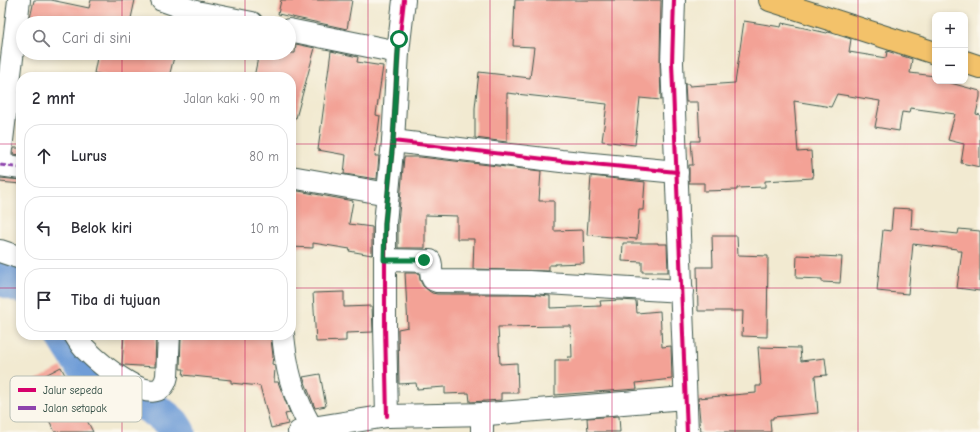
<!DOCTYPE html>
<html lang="id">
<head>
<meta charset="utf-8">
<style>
  :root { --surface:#fff; --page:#f2f2f3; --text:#2b2b33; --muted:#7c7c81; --line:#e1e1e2 }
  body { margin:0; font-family:"Comic Neue",sans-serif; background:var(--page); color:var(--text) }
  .controls { position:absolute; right:12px; top:12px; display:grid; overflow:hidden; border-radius:8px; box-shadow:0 2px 6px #0003 }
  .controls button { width:36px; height:36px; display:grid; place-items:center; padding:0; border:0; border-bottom:1px solid var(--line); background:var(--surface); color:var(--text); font:20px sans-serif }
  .stop { position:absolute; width:12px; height:12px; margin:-9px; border:3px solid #0b8043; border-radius:50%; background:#fff }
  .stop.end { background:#0b8043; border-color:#fff; box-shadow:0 1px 4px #0008 }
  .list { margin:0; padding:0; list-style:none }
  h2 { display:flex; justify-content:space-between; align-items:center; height:52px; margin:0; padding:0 16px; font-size:17px }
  h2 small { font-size:13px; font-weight:400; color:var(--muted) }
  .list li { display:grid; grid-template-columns:26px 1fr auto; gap:12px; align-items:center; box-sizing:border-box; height:64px; margin:0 8px 8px; padding:0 8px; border:1px solid var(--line); border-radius:16px }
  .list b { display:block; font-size:15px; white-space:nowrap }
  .list em { font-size:13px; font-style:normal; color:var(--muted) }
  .icon { flex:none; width:22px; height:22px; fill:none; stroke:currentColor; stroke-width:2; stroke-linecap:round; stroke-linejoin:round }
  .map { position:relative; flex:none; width:980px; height:432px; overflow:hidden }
  .search { position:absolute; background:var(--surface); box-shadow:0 2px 6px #0003; left:16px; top:16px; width:280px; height:44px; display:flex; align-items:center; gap:10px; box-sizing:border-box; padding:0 14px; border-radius:22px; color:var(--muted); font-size:15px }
  .panel { position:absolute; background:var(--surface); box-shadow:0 2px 6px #0003; left:16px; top:72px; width:280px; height:268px; border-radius:16px }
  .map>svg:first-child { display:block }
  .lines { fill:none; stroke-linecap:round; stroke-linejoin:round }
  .river { stroke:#6f9dd7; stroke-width:35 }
  .building { fill:#f3a296 }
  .minor-casing { stroke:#3f574c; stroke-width:24 }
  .major-casing { stroke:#3f574c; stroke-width:24 }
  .minor { stroke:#fff; stroke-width:22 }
  .major { stroke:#f3c26a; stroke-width:22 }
  .quiet { stroke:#8e44ad; stroke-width:3; stroke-dasharray:6 3; stroke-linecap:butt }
  .cycleway-casing { stroke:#fbf7ec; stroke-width:6 }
  .cycleway { stroke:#d6006c; stroke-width:4 }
  .route { stroke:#0b8043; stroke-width:5 }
  .grid { fill:none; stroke:#c2185b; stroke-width:1; stroke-opacity:0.55 }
  .key { fill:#fbf7ec; stroke:#b9bfb5; stroke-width:1 }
  .key-label { font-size:11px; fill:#1f3d34 }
</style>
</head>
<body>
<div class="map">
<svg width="980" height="432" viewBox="0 0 980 432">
  <rect width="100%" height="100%" fill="#fbf7ec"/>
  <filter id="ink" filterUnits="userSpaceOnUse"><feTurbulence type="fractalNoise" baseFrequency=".025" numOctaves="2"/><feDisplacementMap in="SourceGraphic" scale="8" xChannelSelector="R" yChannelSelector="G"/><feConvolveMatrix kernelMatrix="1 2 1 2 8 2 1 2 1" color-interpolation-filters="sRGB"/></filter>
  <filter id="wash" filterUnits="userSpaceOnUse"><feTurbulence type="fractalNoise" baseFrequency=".012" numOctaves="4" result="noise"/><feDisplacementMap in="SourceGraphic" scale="16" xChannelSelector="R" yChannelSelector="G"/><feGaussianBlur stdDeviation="0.9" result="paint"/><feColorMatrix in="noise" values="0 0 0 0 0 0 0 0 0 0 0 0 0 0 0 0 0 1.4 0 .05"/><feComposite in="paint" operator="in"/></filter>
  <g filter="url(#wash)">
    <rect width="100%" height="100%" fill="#f2ead1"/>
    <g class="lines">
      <g class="river">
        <polyline points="0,278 21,286"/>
        <polyline points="63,335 79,360 95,377 109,387 149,406 166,418 173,424 178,432"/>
      </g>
    </g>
    <g id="blocks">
      <g class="building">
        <polygon points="34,0 51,0 89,8 91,0 135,0 130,23 29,23"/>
        <polygon points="281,0 352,0 347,29 278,14"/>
        <polygon points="515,0 661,0 660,63 661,100 640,98 635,145 602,141 607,104 507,93 507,142 475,138 475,108 479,72 530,78 534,47 513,46"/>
        <polygon points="744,21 781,27 782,23 827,33 828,32 832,33 851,39 849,52 886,58 887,51 912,59 910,73 935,76 935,81 943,81 980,91 980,97 976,114 980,115 980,167 961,163 964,144 948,140 955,114 910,108 909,113 902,112 899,131 875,127 880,101 837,94 831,107 794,101 798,152 811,151 813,178 765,181 765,187 737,188 737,190 704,191 704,183 689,183 689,165 693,165 691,141 700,141 698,102 686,102 685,84 689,84 689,86 735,83"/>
        <polygon points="296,44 315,48 296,118 291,117 291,77 254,77 259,53 295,53"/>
        <polygon points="331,51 358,57 357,62 383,66 376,115 380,116 375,156 379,156 377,179 344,174 346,155 318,150"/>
        <polygon points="98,53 175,53 169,77 113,77 94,73"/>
        <polygon points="14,148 21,148 21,155 13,154"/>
        <polygon points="404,157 420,157 541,171 539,201 554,201 554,231 583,230 584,263 555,264 555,265 549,265 549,271 473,269 474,239 457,239 457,216 425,215 425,248 398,248 398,224"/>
        <polygon points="591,176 645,182 643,210 639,210 637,239 587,235"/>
        <polygon points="0,178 21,180 21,184 0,182"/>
        <polygon points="293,190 353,201 349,224 372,227 372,255 349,251 350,249 313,243 313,248 291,247 291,216"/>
        <polygon points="893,208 912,209 911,229 958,234 959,229 980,231 980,291 957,288 962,251 957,251 957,249 913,244 908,294 877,291 883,230 891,231"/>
        <polygon points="712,236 737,236 738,255 768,256 767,337 742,336 743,311 698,311 697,267 713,267"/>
        <polygon points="623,243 658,243 658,244 667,244 668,272 642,272 642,262 622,261"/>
        <polygon points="797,255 842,257 840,283 822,282 822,279 796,278"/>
        <polygon points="405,273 419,273 420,280 423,286 429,291 432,293 437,294 529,294 550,296 550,308 601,306 600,301 620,300 636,301 637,313 660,311 662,347 671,346 672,379 636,383 637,389 555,395 555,360 569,360 568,357 572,357 571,326 498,327 500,364 517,363 518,393 501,393 501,400 470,402 469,393 445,394 445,387 417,389 416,383 399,384 398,329 408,327"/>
        <polygon points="344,292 344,307 372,306 373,332 346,333 346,341 316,342 313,293"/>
        <polygon points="124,335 156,335 155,367 124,365 122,364"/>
        <polygon points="181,335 269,335 269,338 271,339 273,356 272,364 275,365 275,368 274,382 278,382 290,413 285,414 288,424 271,428 260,386 231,383 231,380 183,375 184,369 180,369"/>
        <polygon points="758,347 800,348 801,361 825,358 827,375 815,376 818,413 773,417 773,419 770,419 771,432 701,432 698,398 756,393 756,386 761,386"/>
        <polygon points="61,367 74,393 73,393 93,432 55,432 30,383"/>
        <polygon points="320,374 326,406 315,408 303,377"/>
        <polygon points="619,416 620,432 588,432 587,418"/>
      </g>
    </g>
  </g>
  <g filter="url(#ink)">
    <use href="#blocks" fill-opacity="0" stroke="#3f574c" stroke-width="1"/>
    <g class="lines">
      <defs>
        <g id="minor">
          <polyline points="162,0 196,12 252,23"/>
          <polyline points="674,0 672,63 687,432"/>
          <polyline points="289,30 398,52"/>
          <polyline points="393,141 561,161 677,172"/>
          <polyline points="0,157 19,0"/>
          <polyline points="0,165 21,168"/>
          <polyline points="291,177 388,194"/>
          <polyline points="0,251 21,258"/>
          <path d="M385,260L430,261C433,268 428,279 437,281L529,282L682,291"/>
          <path d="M75,335C78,339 80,344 84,348C97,361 159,417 167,376L169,335"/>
          <path d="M283,335C284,344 285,354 287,363C290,382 301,412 312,428"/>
          <polyline points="482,414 482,432"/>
          <polyline points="387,416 385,326 385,223 393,141 398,52 404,0"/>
          <polyline points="299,432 312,428 387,416 488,414 685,398"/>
        </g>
        <g id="major">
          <polyline points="770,0 935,53"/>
          <polyline points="965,62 980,67"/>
        </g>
      </defs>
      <use href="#minor" class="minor-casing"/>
      <use href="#major" class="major-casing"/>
      <use href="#minor" class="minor"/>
      <use href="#major" class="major"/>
      <polyline class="quiet" points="0,165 21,168"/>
      <defs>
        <g id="cycleway">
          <polyline points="674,0 672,63 687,432"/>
          <polyline points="393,141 561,161 677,172"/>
          <polyline points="387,416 385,326 385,223 393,141 398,52 404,0"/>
        </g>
      </defs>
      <use href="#cycleway" class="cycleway-casing"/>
      <use href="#cycleway" class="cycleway"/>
    </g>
  </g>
  <g class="lines" filter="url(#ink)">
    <polyline class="route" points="399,39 398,52 393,141 385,223 384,260 424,260"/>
  </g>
  <path class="grid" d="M122,0V23M245,0V23M368,0V432M490,0V432M612,0V432M735,0V432M858,0V432M122,53V77M245,53V77M0,144H21M291,144H980M0,288H21M291,288H980M122,335V432M245,335V432"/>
  <rect x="10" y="376" width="132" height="46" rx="6" class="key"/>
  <rect x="18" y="388" width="18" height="4" fill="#d6006c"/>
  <rect x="18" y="406" width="18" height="4" fill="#8e44ad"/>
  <g class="key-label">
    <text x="43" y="394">Jalur sepeda</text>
    <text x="43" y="412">Jalan setapak</text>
  </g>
</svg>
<div class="controls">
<button>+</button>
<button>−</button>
</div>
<div class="stop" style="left:399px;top:39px"></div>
<div class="stop end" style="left:424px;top:260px"></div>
<div class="search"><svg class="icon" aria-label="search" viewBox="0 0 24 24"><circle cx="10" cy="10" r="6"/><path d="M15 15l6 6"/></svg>Cari di sini</div>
<section class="panel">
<h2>2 mnt<small>Jalan kaki · 90 m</small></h2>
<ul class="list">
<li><svg class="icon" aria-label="ahead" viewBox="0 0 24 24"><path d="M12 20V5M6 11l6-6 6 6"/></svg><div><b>Lurus</b></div><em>80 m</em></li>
<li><svg class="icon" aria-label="left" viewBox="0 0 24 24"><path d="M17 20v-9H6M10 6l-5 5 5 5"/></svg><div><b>Belok kiri</b></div><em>10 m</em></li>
<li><svg class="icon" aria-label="arrive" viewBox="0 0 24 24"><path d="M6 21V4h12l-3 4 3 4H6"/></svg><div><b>Tiba di tujuan</b></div></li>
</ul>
</section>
</div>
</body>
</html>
